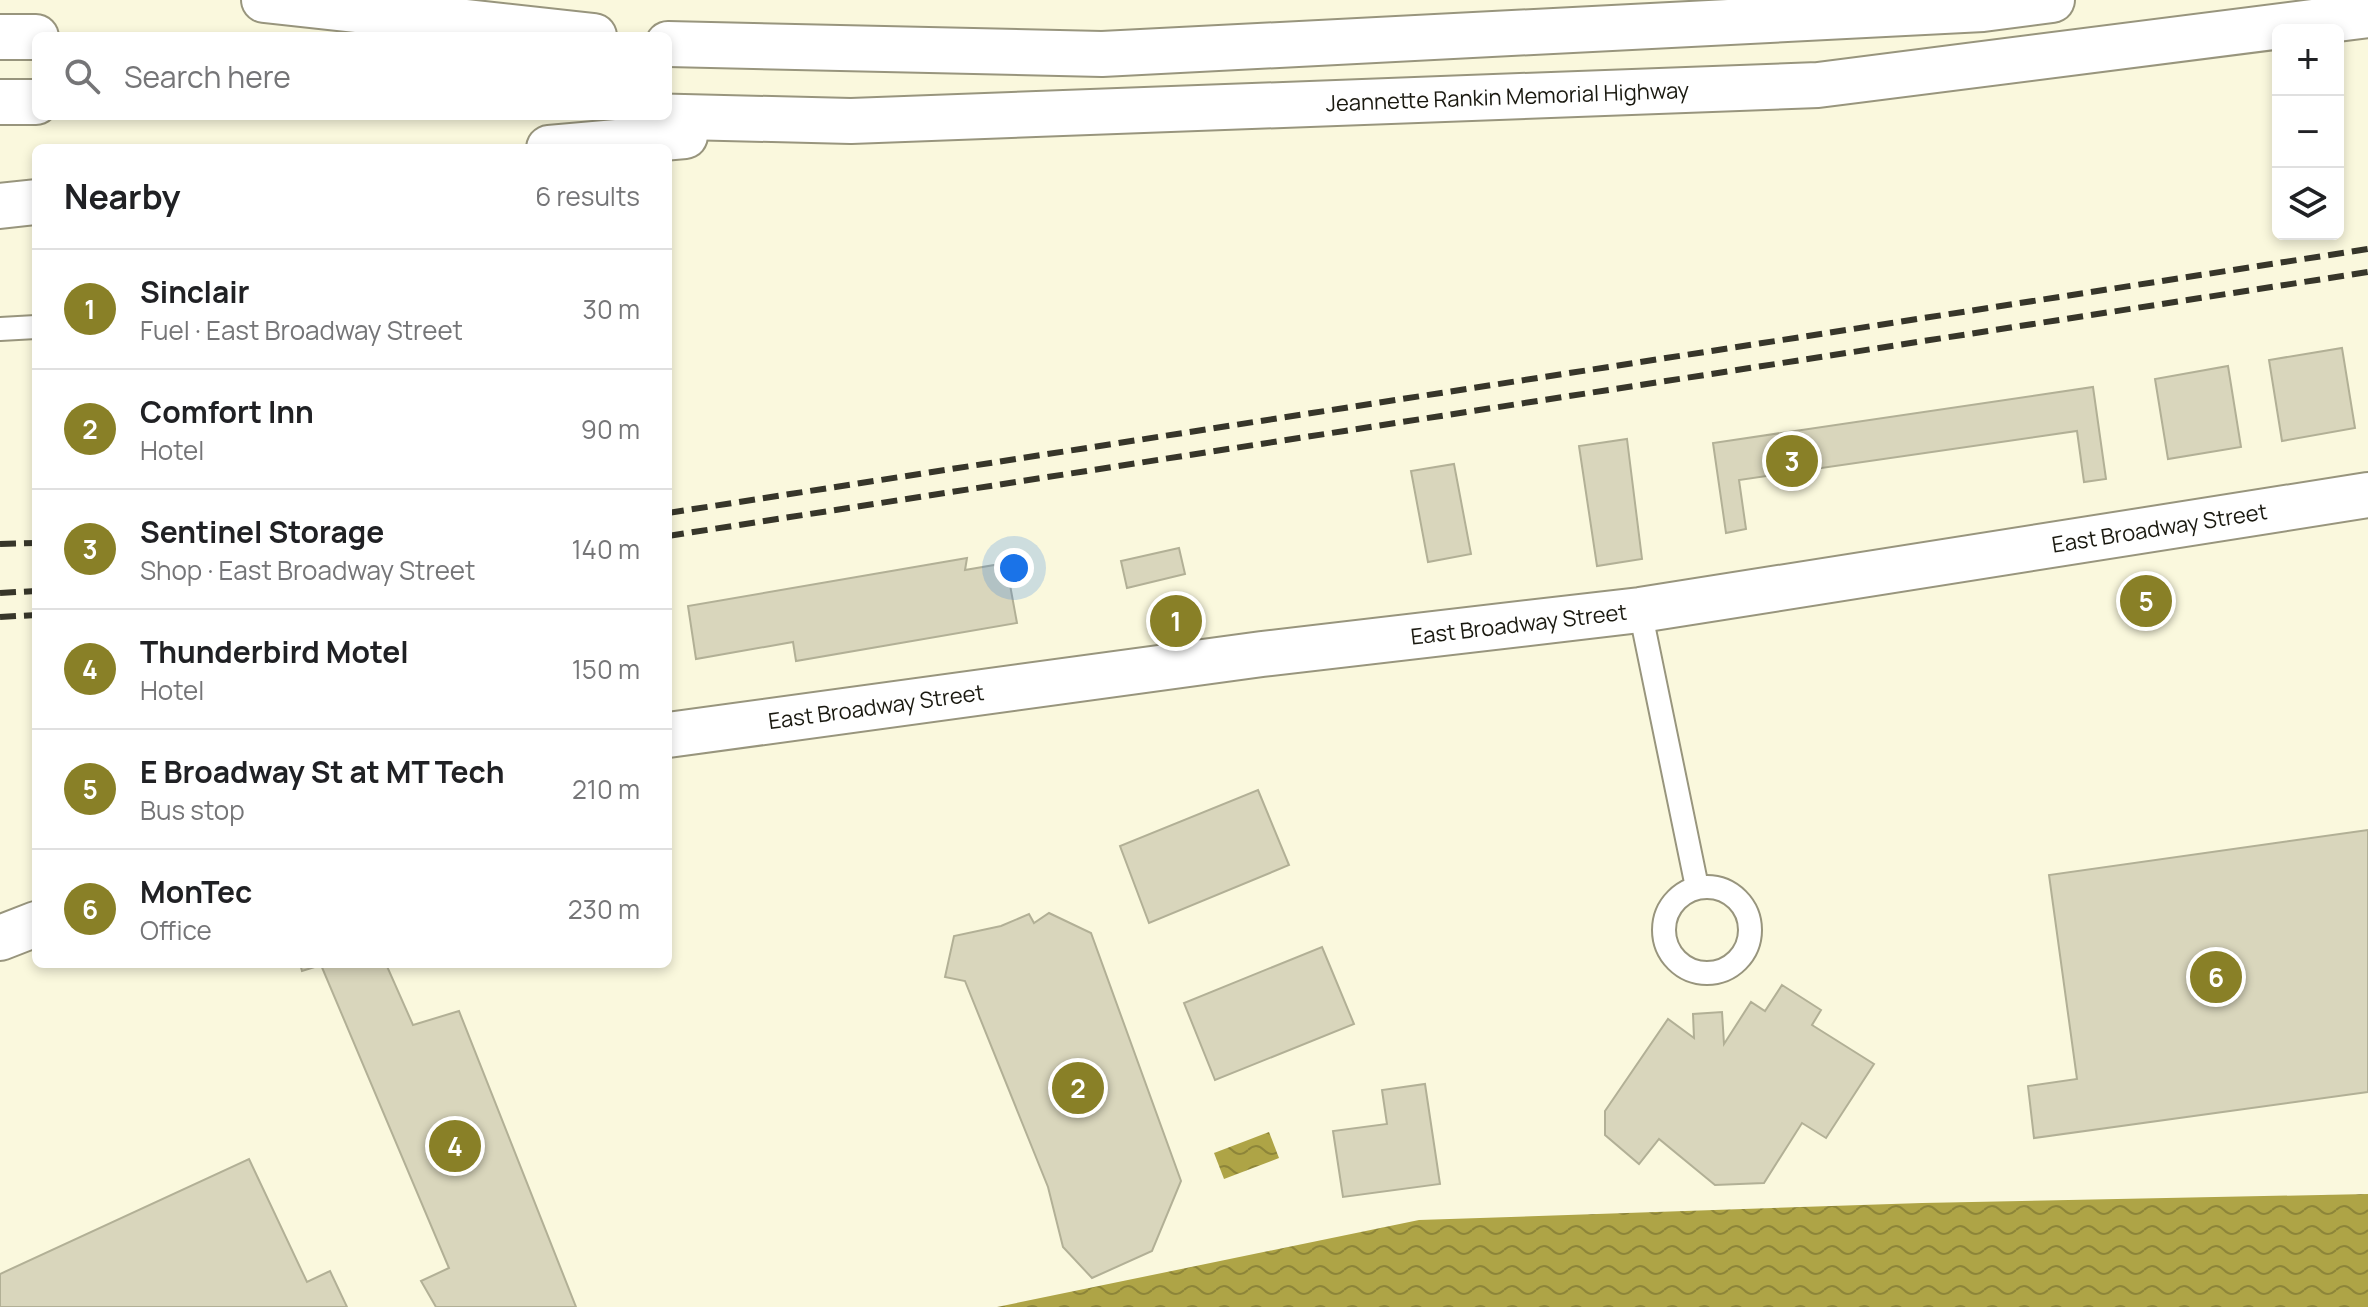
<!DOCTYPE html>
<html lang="en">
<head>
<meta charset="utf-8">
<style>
  :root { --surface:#fff; --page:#f2f2f2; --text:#202124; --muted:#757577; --line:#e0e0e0; --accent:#898027 }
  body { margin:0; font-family:Manrope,sans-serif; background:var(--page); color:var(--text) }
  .controls { position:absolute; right:24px; top:24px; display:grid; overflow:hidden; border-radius:12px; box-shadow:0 4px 12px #0003 }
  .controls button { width:72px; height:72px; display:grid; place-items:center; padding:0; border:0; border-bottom:2px solid var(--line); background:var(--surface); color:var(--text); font:40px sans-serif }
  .you { position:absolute; left:1014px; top:568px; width:28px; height:28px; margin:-20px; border:6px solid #fff; border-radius:50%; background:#1a73e8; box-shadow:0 0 0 12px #1a73e833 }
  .badge { display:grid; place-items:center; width:52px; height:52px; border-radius:50%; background:var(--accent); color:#fff; font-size:26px; font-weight:700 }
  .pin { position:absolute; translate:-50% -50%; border:4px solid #fff; box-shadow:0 2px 8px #0006 }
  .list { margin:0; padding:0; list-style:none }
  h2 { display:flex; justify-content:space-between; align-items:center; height:104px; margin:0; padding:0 32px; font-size:34px }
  h2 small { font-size:26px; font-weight:400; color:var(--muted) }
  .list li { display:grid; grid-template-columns:52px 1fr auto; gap:24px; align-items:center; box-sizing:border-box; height:120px; padding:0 32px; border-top:2px solid var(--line) }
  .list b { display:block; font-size:30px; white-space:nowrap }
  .list p { margin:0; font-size:26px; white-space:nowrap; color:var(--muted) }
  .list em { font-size:26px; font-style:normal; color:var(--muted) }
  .icon { flex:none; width:44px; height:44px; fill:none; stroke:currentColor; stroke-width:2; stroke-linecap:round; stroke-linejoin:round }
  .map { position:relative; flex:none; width:2368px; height:1307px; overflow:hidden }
  .search { position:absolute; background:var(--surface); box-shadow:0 4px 12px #0003; left:32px; top:32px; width:640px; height:88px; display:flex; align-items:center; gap:20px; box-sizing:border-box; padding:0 28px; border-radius:12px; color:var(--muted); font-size:30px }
  .panel { position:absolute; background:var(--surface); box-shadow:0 4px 12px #0003; left:32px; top:144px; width:640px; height:824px; border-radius:12px }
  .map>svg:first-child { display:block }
  .water { fill:url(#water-waves) }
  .building { fill:#d9d6bc; stroke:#b2b096; stroke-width:2 }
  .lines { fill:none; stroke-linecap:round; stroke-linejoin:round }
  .lane-casing { stroke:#98957d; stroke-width:26 }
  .secondary-casing { stroke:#98957d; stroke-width:48 }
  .highway-casing { stroke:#98957d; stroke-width:48 }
  .lane { stroke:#fff; stroke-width:22 }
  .secondary { stroke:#fff; stroke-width:44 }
  .highway { stroke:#fff; stroke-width:44 }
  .rail { stroke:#37362a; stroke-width:6; stroke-dasharray:16 8; stroke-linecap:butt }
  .labels { text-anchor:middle; stroke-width:8; stroke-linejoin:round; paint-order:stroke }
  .street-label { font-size:22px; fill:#1a1910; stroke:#fff }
</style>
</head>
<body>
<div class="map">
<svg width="2368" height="1307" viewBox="0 0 2368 1307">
  <defs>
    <pattern id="water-waves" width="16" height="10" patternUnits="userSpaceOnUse" patternTransform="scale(2)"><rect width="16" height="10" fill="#aea446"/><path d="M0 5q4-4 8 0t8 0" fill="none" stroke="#8d8539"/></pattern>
  </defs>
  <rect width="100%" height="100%" fill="#faf8dd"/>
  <g class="water">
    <polygon points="1269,1132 1279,1158 1224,1179 1214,1153"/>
    <polygon points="2368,1194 2368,1307 997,1307 1419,1220 1922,1203"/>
  </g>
  <g class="building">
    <polygon points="2342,348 2355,428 2282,441 2269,360"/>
    <polygon points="2228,366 2241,447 2168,459 2155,379"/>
    <polygon points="2093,387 2106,479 2084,482 2077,431 1739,480 1746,529 1726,533 1713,443"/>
    <polygon points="1627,439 1642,559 1597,566 1579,446"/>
    <polygon points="1454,464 1471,554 1428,562 1411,471"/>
    <polygon points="1179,548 1185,574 1127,588 1121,561"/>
    <polygon points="967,558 965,570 1006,563 1017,623 796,661 793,642 696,659 688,606"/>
    <polygon points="1258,790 1289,865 1149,923 1120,846"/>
    <polygon points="2368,830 2368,1092 2034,1138 2028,1086 2077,1079 2049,875"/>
    <polygon points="1049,913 1091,933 1181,1181 1152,1251 1092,1278 1063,1247 1048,1187 965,981 945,977 954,936 1001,926 1029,914 1034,923"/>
    <polygon points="1322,947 1354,1024 1215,1080 1184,1003"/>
    <polygon points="300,964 386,964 413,1025 459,1011 576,1307 436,1307 421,1281 449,1268 321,965 302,971"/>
    <polygon points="1782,985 1821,1010 1812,1025 1874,1064 1826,1138 1802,1123 1764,1183 1715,1185 1659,1139 1639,1164 1605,1135 1605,1111 1668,1019 1694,1038 1693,1014 1722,1012 1724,1044 1751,1002 1765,1011"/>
    <polygon points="1425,1084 1440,1184 1343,1197 1333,1131 1387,1124 1382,1090"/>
    <polygon points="249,1159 307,1282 330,1271 347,1307 0,1307 0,1274"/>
  </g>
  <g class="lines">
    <defs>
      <g id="lane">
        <polyline points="0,329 36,327"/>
        <polyline points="1640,610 1697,887"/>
        <circle cx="1707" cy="930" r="43"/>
      </g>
      <g id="secondary">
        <path id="s1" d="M668,735L1262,654L1640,610L2368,495"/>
        <polyline points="0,938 36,924"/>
      </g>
      <g id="highway">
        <polyline points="264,0 594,36"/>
        <polyline points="0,37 36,37"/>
        <polyline points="668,44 1102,54 1983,9 2052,0"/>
        <polyline points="0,102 36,102"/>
        <path id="s2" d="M644,116L851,121L1818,85L2368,15"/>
        <polyline points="549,148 685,136"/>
        <polyline points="0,206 36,202"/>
      </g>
    </defs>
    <use href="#lane" class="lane-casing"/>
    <use href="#secondary" class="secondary-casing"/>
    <use href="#highway" class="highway-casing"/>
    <use href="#lane" class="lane"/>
    <use href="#secondary" class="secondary"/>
    <use href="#highway" class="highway"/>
    <g class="rail">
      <polyline points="668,513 2368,249"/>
      <polyline points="668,536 2368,272"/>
      <polyline points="0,544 36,543"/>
      <polyline points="0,593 36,591"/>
      <polyline points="0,617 36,615"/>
    </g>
  </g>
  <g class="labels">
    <g class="street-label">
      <text dy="8" stroke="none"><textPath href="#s2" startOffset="864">Jeannette Rankin Memorial Highway</textPath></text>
      <text dy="8" stroke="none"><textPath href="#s1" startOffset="1506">East Broadway Street</textPath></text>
      <text dy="8" stroke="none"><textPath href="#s1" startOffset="858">East Broadway Street</textPath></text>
      <text dy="8" stroke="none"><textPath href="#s1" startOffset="210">East Broadway Street</textPath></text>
    </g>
  </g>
</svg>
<div class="controls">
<button>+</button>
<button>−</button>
<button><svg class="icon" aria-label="layers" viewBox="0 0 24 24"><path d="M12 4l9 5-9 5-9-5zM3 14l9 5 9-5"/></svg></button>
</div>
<div class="you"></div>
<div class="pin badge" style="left:1176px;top:621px">1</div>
<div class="pin badge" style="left:1078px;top:1088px">2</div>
<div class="pin badge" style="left:1792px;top:461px">3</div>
<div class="pin badge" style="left:455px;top:1146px">4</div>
<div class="pin badge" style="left:2146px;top:601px">5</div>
<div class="pin badge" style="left:2216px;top:977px">6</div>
<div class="search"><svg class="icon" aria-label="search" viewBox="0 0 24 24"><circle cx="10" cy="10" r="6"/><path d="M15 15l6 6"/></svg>Search here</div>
<section class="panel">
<h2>Nearby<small>6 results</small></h2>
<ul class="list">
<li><span class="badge">1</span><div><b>Sinclair</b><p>Fuel · East Broadway Street</p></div><em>30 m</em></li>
<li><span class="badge">2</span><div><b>Comfort Inn</b><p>Hotel</p></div><em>90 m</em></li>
<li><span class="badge">3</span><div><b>Sentinel Storage</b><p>Shop · East Broadway Street</p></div><em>140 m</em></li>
<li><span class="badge">4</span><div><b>Thunderbird Motel</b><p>Hotel</p></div><em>150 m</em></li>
<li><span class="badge">5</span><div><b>E Broadway St at MT Tech</b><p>Bus stop</p></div><em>210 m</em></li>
<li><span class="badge">6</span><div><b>MonTec</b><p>Office</p></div><em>230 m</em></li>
</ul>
</section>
</div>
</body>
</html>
